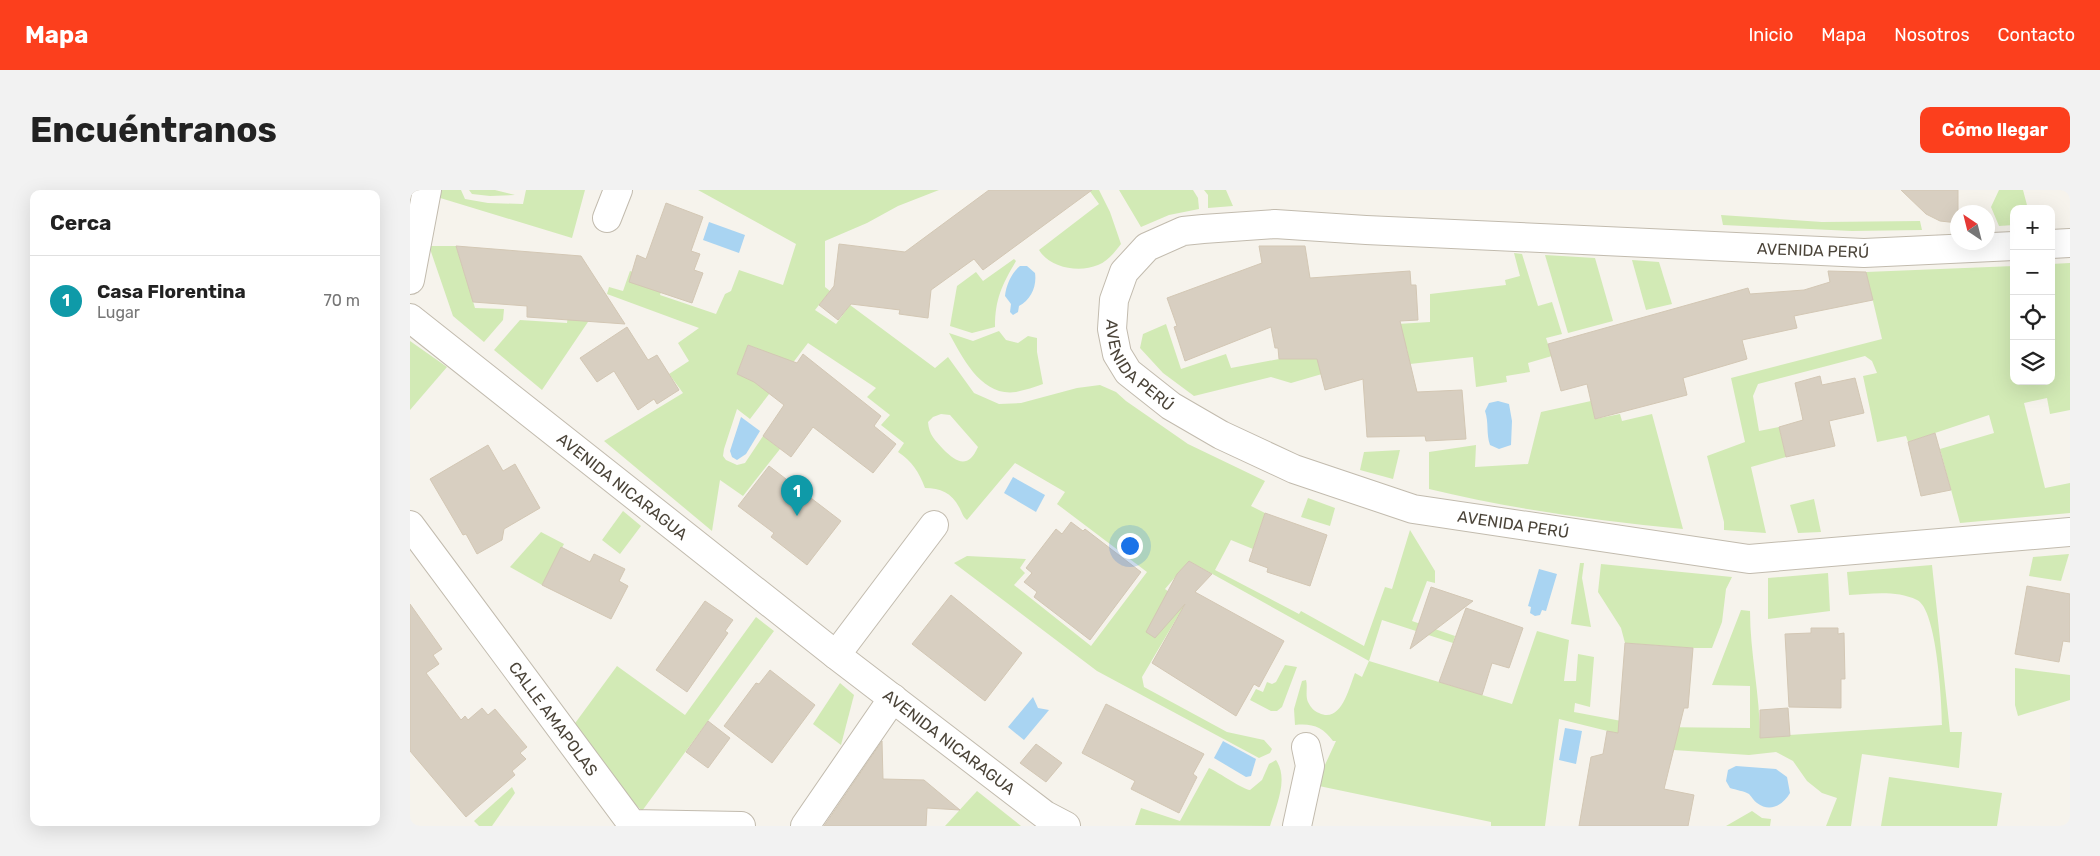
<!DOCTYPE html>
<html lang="es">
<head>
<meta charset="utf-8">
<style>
  :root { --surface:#fff; --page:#f2f2f2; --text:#222; --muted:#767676; --line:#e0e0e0; --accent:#fc3f1d }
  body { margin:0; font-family:Rubik,sans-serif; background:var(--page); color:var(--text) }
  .controls { position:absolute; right:15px; top:15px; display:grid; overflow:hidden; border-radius:10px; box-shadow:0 5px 20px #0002 }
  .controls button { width:45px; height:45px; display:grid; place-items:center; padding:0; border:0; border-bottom:1px solid var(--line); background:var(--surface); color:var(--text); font:25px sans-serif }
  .compass { position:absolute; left:1540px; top:15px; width:45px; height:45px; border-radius:50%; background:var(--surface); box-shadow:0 5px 20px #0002; rotate:325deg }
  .you { position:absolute; left:719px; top:355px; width:18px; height:18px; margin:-12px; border:4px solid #fff; border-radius:50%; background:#1a73e8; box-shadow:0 0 0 8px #1a73e833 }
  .badge { display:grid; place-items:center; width:32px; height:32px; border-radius:50%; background:var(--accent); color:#fff; font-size:16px; font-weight:700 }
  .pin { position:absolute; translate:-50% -41px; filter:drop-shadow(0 1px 2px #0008) }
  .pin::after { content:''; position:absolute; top:26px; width:18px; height:15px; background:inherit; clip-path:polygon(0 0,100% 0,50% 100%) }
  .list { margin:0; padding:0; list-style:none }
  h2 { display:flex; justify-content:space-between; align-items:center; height:65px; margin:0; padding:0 20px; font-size:21px }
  h2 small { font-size:16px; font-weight:400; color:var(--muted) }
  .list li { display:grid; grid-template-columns:32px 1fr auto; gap:15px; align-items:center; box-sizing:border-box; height:90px; padding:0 20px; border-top:1px solid var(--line) }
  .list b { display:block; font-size:19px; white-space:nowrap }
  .list p { margin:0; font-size:16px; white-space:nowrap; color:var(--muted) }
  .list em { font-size:16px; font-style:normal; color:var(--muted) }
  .icon { flex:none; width:28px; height:28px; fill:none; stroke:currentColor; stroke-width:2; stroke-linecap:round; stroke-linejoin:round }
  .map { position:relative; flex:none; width:1660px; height:636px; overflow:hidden; border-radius:10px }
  header { display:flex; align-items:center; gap:30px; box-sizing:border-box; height:70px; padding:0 25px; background:var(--accent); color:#fff }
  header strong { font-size:24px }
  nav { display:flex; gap:28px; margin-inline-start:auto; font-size:18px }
  .intro { display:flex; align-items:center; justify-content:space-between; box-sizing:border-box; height:120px; padding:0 30px }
  h1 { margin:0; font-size:35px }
  .button { padding:12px 22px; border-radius:10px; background:var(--accent); color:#fff; font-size:18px; font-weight:700 }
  main { display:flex; gap:30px; padding:0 30px }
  aside { flex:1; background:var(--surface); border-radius:10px; box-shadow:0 5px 20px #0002 }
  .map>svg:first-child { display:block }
  .green { fill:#d2eab5; fill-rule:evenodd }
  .water { fill:#a9d4f2 }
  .building { fill:#d8cfc1; stroke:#d3c7b4 }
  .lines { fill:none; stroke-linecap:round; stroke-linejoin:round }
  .minor-casing { stroke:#c2bbae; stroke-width:30 }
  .minor { stroke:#fff; stroke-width:28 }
  .labels { text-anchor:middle; stroke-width:4.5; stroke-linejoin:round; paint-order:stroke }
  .street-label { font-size:16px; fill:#4b4439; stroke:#fff }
</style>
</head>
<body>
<header>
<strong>Mapa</strong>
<nav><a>Inicio</a><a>Mapa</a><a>Nosotros</a><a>Contacto</a></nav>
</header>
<div class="intro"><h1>Encuéntranos</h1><a class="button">Cómo llegar</a></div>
<main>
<aside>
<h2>Cerca<small></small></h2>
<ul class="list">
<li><span class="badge" style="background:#0f9aa8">1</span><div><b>Casa Florentina</b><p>Lugar</p></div><em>70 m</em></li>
</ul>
</aside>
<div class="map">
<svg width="1660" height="636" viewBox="0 0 1660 636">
  <rect width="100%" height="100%" fill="#f6f3ec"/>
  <g class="green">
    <polygon points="28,0 51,0 55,9 78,13 113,14 116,0 175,0 162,48 27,7"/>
    <polygon points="59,0 85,0 105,5 80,6 62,4"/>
    <path d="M288,0H529L488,16L457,33L415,51V97L420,101L405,120L426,134L440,115L525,178L538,167L564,203L589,214L611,213L667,198L690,195L706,202L716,211L778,254L855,291L841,316L855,323L843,359L821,350L805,380L889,424L891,421L954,456L975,397L982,399L1000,340L1025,381V393L1017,391L1002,431L1045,446L1043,453L972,430L959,471L1102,514L1127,441L1159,450L1154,491H1166L1168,464L1184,467L1180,517L1165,513L1164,522L1243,537L1340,538V496L1302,495L1331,420L1340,421C1340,463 1350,505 1350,547L1532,535C1532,514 1527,419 1507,410C1486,400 1461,404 1439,405L1437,382L1522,375L1540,542H1552L1549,578L1452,564L1441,636H1416L1427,608L1412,603L1397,591L1383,571L1366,562L1339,565L1263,560L1230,549L1149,529L1135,636H1081V632L909,596L914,577L926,551H923C913,537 902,533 885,535L884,519L892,491L896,490C898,497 895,505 898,512C901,518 904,521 909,523C931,534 939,498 945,483L952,487L959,471L779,371L755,399L775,414L732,487L734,497L817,542L854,550L862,559L860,563L849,568L687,481L544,373L557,366L616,369L610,378L615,383L604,395L681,456L737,382L647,314L655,302L605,273L557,330C552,326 552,322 549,317C542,303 530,298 515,298C509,282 502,271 488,262L494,253L471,235L480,225L457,207L466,198L398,153L340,229L327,219L314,259L313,266L316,270L327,275L335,273L353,246L370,259L333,306L310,290L302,341L194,251L273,203L259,184L279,171L268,153L289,138L197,104L199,97L213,101L220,81L254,93L250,105L306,124L315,104L321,101L329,80L373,95L386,54ZM338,155L349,159L338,189L327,184ZM531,224L540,225L568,257C558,279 547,273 533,259C525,250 519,245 518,232L523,227Z"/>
    <path d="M679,0H689L700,22L711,54C704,63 698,71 688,75C669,83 640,78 629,60L689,14Z"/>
    <polygon points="709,0 783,0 788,8 789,19 759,25 731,37"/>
    <polygon points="794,0 816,0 823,16 798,18 798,5"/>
    <polygon points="1589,0 1613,0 1618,19 1604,19 1604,35 1589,36 1581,17"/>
    <polygon points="1311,25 1412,32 1510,31 1512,40 1442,41 1313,35"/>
    <polygon points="19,56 46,56 65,118 94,119 93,130 74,152 43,126"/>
    <polygon points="1104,63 1112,64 1128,116 1142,112 1152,144 1136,148 1142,166 1118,173 1120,182 1096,186 1097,192 1066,197 1063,167 1000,174 997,159 954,136 1020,132 1020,104 1096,95 1095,90 1110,86"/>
    <polygon points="1135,65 1185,68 1203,131 1158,143"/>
    <path d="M604,69L606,71C592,95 585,109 585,137L562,143L540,136L547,96L566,82L573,91Z"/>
    <polygon points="1222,70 1249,72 1262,114 1236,120"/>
    <polygon points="1660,73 1660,220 1640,224 1637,208 1614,213 1635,298 1660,293 1660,323 1550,333 1530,259 1584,243 1579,225 1498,252 1496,246 1467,252 1453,186 1467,183 1462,171 1455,166 1348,194 1343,206 1349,241 1369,237 1376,267 1341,277 1356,343 1314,340 1314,332 1297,266 1335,252 1321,188 1472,149 1456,82 1604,76 1604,191 1641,191 1641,74"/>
    <polygon points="158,125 182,126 132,200 84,160 110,130 157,133"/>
    <polygon points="756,134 771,179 816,164 821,178 869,169 881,169 881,160 943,175 881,193 861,187 784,206 753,183 730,158 733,144"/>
    <path d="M589,141L596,150L608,153L618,146L627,148V162L633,194C625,197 615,200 606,202C572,207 553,169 539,143L563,151Z"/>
    <polygon points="0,151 37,177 0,220"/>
    <path d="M1181,211L1185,229L1210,224L1212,231L1242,224L1273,339C1188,331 1102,319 1019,299V262L1066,255L1065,277L1118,274L1131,222Z"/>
    <polygon points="990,260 983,289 950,280 954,262"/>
    <polygon points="898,308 925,318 920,336 891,327"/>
    <polygon points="1404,309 1411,342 1388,343 1380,315"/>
    <polygon points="213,321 231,336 210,364 192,350"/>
    <polygon points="131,342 154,354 132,395 100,377"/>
    <polygon points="1659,364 1651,391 1619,386 1623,367"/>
    <polygon points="1170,373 1174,373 1172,388 1181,437 1161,434"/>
    <polygon points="1191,374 1322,387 1316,399 1312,432 1302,458 1283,458 1215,453 1211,438 1188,402"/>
    <polygon points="1418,383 1420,421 1358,429 1358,388"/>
    <polygon points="346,427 364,441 232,621 204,592 163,536 207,476 275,525"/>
    <polygon points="875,475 887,477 872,517 867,521 861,521 840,510 846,499 853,502 857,492 862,494 866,492"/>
    <polygon points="1605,478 1660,485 1660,510 1608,526 1605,515"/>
    <polygon points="430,493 444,505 431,555 403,534"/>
    <path d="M866,570C879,589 866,616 860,636L725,635L731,618L770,631L799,578C810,583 832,599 840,600L852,590L859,574Z"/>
    <polygon points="1479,587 1592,603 1587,636 1471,636"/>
    <polygon points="102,597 105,603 82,636 69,636 64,631"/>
    <polygon points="567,601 611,636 535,636"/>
    <polygon points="1342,621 1352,628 1361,629 1360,636 1316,636"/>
  </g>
  <g class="water">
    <polygon points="299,32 335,45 329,63 293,50"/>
    <path d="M610,76H617L625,83C627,96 621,110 609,116L608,122L603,125L600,122L601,114L595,106C596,95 602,82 610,76Z"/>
    <path d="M1088,211L1099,214L1102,231L1101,255L1089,259L1080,255C1076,244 1079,232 1075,221L1079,213Z"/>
    <polygon points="331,227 350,241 336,264 327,270 322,267 320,261"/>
    <polygon points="603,287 635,305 626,322 594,303"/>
    <polygon points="1129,379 1147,384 1136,421 1132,420 1130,425 1125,426 1120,423 1121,417 1118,416"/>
    <polygon points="623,507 628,518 639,520 614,550 598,537"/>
    <polygon points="1155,538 1172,541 1166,574 1149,570"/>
    <polygon points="813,551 846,569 841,586 836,587 804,568"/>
    <path d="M1326,576L1366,579L1377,587L1380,603C1373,615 1360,623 1347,613C1344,611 1342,607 1339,604C1334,601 1326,600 1320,598L1316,591L1318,580Z"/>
  </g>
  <g class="building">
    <polygon points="579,0 682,0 573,80 564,69 521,100 518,128 489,124 490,120 441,114 428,130 409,115 424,96 429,54 495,62"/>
    <polygon points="1491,0 1548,0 1548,33 1530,31 1516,24"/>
    <polygon points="256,13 293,27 281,61 290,64 284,80 293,83 282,113 219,92 227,65 236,69"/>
    <polygon points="46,56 171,66 215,134 117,127 117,116 63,112"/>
    <polygon points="849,56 895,56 900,88 1000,81 1001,95 1006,95 1008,130 990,131 1007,202 1052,200 1056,249 1016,251 1015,246 957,247 953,189 915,200 907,169 869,169 868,158 865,158 861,137 775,171 764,137 767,136 757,108 852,73"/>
    <polygon points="1418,81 1456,82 1463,110 1384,126 1387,138 1332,150 1337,169 1273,188 1277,205 1185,229 1177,194 1151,201 1138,154 1338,98 1340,104 1394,100 1420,92"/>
    <polygon points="217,137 238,170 247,165 269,200 247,214 244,209 228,220 204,181 187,192 170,168"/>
    <polygon points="338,155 387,173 393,164 471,226 464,236 486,254 463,283 403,237 381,267 353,246 374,215 344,192 327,184"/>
    <polygon points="1410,186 1412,195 1445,188 1454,223 1419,231 1425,256 1376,267 1369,237 1393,230 1385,193"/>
    <polygon points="1525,243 1541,300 1511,306 1498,252"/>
    <polygon points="78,255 93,281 105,274 130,318 94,339 92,350 67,364 56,344 53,345 20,289"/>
    <polygon points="359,276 431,331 397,375 361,347 364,343 328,316"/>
    <polygon points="855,323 917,345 900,396 857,382 858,378 839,371"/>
    <polygon points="661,332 673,341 675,339 731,382 680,450 624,407 627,402 614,392 622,383 616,378 646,339 652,344"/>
    <polygon points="151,357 180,372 184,364 215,379 209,391 218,396 201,429 132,395"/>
    <polygon points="779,371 802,384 785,402 874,451 849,497 844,494 826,526 742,473 775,414 745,448 736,442 767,384"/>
    <polygon points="1617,396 1660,404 1660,452 1653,451 1649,472 1605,464"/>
    <polygon points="1021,397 1063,411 1000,459"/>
    <polygon points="541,405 612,463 575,511 502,454"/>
    <polygon points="295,411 323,430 315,441 318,443 277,502 246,480"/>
    <polygon points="0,414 32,459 23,465 29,474 16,483 51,530 55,526 58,530 72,518 78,525 85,519 117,557 110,563 116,569 102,581 105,585 56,627 0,561"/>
    <polygon points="1056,418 1113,438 1099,478 1082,473 1072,505 1029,492"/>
    <polygon points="1401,438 1428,438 1428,444 1434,443 1435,489 1431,489 1431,518 1379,517 1375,444 1401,443"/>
    <polygon points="1215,453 1283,458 1278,518 1274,518 1254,599 1284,605 1278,636 1169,636 1181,567 1193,564 1197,541 1208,543"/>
    <polygon points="360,480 405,515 362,573 314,536 346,493 349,494"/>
    <polygon points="696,514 794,564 783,584 787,587 769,623 721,599 725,591 672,563"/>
    <polygon points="1378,518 1380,546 1350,548 1350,520"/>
    <polygon points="298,531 320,548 298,578 276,562"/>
    <polygon points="472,551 473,589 514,590 550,620 517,618 516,636 414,636"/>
    <polygon points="626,554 652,573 636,592 610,573"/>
  </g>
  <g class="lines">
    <defs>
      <g id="minor">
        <polyline points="197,28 208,0"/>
        <polyline points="1641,54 1660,53"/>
        <path id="s1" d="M1604,56L1454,63L956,40L865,34L793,39L773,41L737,57L714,82L704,110L702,139L707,164L718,182L761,216L811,245L884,279L1003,319L1339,369L1660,342"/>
        <polyline points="0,90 17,0"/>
        <path id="s2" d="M0,128L426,465L635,625L656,636"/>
        <path id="s3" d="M0,335L222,634L331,636"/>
        <polyline points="426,465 524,335"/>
        <polyline points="395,636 483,508"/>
        <polyline points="887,636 900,576 896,557"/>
      </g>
    </defs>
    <use href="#minor" class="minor-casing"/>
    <use href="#minor" class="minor"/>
  </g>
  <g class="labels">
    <g class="street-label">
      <text transform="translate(1403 60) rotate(2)" y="6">AVENIDA PERÚ</text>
      <text dy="6" stroke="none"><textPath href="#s1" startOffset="1011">AVENIDA PERÚ</textPath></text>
      <text dy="6" stroke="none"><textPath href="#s2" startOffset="271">AVENIDA NICARAGUA</textPath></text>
      <text dy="6" stroke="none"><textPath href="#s1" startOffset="1431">AVENIDA PERÚ</textPath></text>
      <text dy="6" stroke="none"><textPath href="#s3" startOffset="241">CALLE AMAPOLAS</textPath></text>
      <text dy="6" stroke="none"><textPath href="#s2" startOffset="686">AVENIDA NICARAGUA</textPath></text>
    </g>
  </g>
</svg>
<div class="controls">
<button>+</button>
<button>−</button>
<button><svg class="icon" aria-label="locate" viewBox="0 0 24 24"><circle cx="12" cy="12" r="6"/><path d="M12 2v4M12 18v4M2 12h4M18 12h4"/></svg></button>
<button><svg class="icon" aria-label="layers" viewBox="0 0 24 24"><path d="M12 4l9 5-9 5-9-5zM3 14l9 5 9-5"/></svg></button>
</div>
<svg class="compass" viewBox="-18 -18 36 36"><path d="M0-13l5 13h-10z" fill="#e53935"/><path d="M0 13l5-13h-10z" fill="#767676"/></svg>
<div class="you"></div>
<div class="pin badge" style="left:387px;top:326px;background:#0f9aa8">1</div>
</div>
</main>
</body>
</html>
